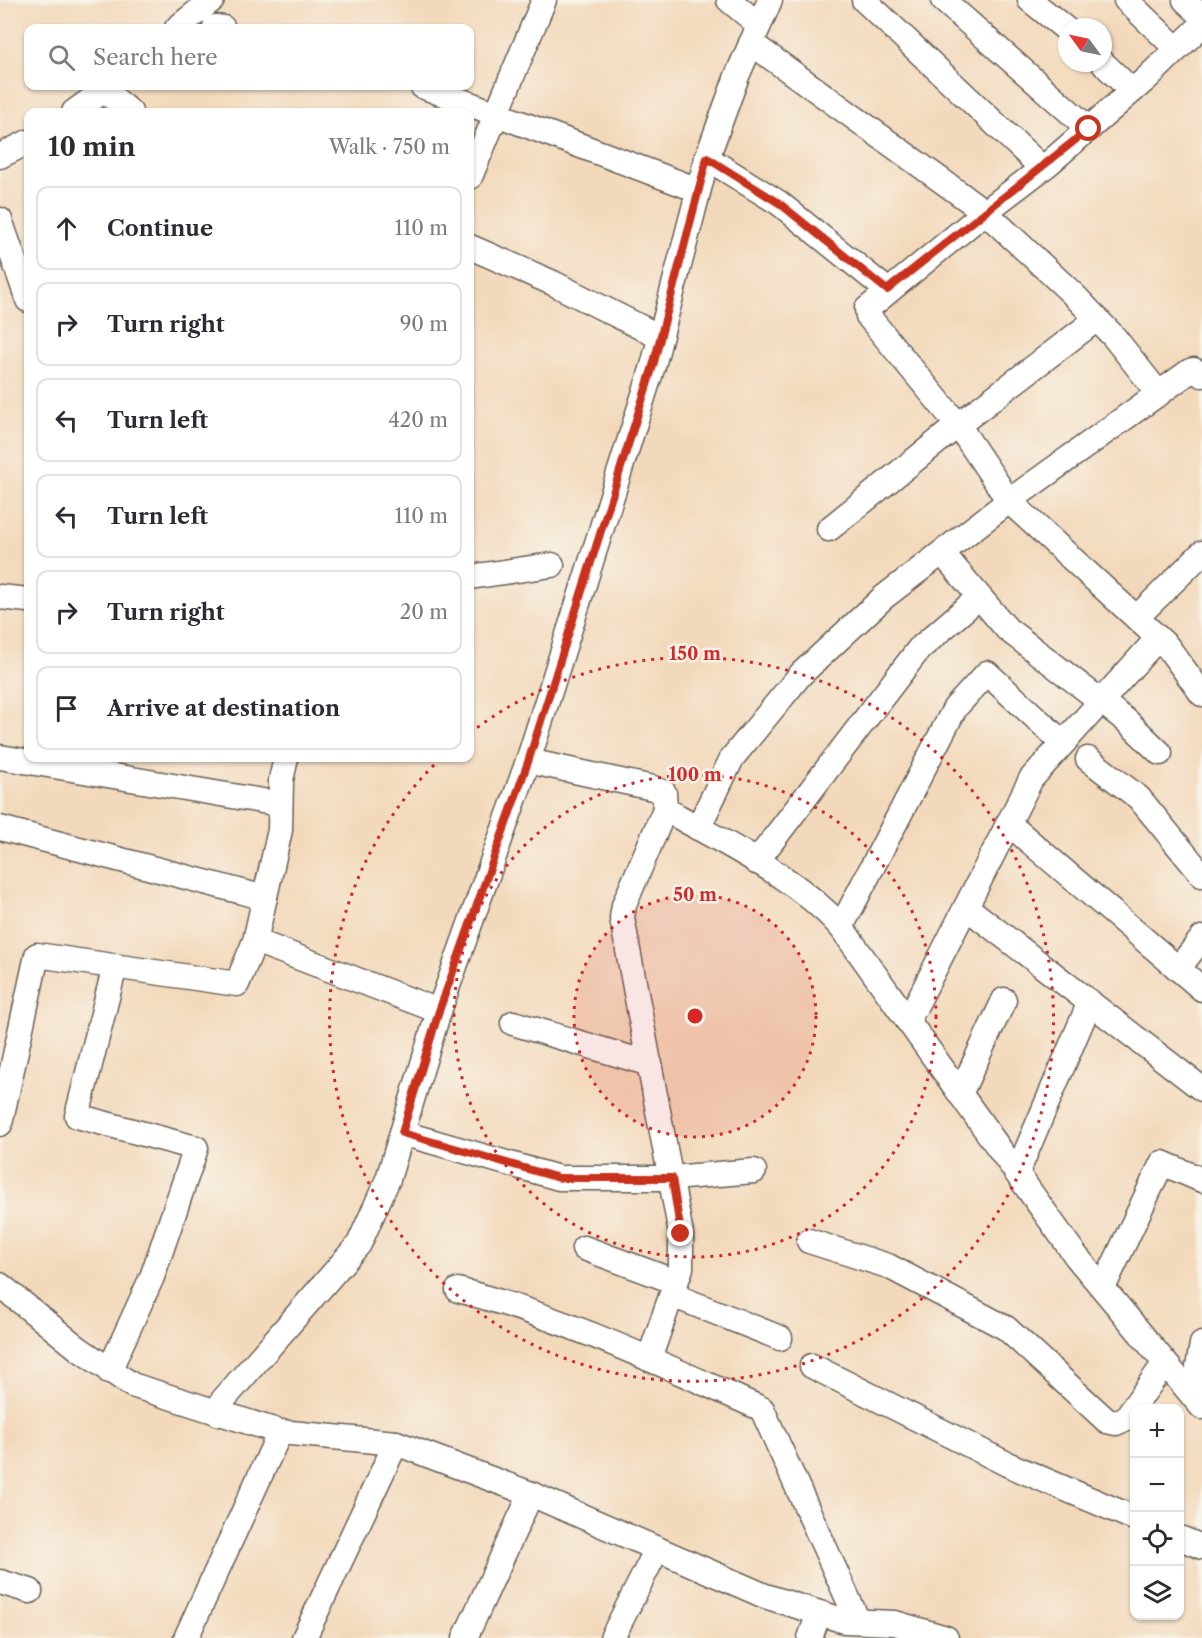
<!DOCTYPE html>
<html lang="en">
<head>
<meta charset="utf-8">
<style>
  :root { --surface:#fff; --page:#f7f7f7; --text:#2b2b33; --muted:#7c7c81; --line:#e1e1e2 }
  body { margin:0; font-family:"Libre Caslon Text",serif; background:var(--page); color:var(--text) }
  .controls { position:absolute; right:18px; bottom:18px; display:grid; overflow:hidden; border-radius:12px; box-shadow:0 2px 4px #0004 }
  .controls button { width:54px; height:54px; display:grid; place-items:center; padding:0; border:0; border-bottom:2px solid var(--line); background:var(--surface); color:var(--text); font:30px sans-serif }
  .compass { position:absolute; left:1058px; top:18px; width:54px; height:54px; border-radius:50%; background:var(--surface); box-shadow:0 2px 4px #0004; rotate:303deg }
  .stop { position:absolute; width:18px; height:18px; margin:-14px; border:4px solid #c8321e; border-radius:50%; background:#fff }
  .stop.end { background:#c8321e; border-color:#fff; box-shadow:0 2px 6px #0008 }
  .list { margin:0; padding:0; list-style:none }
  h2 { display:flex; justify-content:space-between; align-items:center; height:78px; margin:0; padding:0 24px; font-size:26px }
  h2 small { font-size:20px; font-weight:400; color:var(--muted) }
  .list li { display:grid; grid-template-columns:39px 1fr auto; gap:18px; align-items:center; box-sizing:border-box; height:84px; margin:0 12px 12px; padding:0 12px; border:2px solid var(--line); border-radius:12px }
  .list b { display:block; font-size:22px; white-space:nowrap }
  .list em { font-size:20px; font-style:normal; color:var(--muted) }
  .icon { flex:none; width:33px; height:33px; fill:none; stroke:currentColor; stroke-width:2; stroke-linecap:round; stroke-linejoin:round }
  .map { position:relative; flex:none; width:1202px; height:1638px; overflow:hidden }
  .search { position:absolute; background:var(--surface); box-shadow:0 2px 4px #0004; left:24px; top:24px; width:450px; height:66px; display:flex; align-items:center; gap:15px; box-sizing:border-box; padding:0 21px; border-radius:12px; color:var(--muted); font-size:22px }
  .panel { position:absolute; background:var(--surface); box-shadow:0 2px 4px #0004; left:24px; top:108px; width:450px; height:654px; border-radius:12px }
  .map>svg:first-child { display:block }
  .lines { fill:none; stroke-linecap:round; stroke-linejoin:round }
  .minor-casing { stroke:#675e54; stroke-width:27 }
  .minor { stroke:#fff; stroke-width:24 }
  .route { stroke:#c8321e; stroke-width:8 }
  .ring { fill:none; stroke:#d62828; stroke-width:3; stroke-dasharray:3 6 }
  .centre { fill:#d62828; stroke:#f7f3e8; stroke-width:3 }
  .ring-label { font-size:18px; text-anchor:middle; font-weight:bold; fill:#d62828; stroke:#f7f3e8; stroke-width:5; stroke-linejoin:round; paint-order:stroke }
</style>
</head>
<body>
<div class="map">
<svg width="1202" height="1638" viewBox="0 0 1202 1638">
  <rect width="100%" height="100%" fill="#f7f3e8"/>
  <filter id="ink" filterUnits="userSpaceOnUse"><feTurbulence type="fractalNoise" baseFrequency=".0167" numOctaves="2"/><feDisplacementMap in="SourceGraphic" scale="12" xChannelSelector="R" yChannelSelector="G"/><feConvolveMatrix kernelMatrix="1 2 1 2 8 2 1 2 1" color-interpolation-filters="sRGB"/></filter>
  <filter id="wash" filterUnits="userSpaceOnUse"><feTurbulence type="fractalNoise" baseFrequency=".008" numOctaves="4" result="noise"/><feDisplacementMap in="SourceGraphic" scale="24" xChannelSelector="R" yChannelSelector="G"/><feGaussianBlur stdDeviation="1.35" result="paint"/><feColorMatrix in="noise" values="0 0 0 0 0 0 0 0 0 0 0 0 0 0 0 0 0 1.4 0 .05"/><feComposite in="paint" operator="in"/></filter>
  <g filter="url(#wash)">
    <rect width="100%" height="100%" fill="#f3d9bb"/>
  </g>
  <g filter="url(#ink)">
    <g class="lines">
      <defs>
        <g id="minor">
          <polyline points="729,0 759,25"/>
          <polyline points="864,0 1042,168"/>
          <polyline points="943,0 1089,129"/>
          <polyline points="1030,0 1067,30"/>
          <polyline points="1126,0 1177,49"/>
          <polyline points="1185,0 1202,16"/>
          <polyline points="1202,25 1146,79 1048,164 985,212 867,309 868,316 958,425 1009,501 1167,646 1202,694"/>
          <polyline points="215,27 223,28"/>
          <polyline points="177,28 212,0"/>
          <polyline points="751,43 985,212 1075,296 1114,337 1159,394"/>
          <polyline points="1103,63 1132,91"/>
          <polyline points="422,86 698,190"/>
          <polyline points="104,90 130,112"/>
          <polyline points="74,112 110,86"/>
          <polyline points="0,156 28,142"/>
          <polyline points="707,158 779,203 887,290"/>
          <polyline points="470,177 544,0"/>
          <polyline points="0,220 28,300"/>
          <polyline points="470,247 553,283 660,337"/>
          <polyline points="829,529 958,425 1097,319"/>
          <polyline points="943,554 1007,629 1128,722 1160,753"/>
          <polyline points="470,577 552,565"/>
          <polyline points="0,597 28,600"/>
          <polyline points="1137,617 1202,553"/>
          <polyline points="0,757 280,804"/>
          <polyline points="286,758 281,780 280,830 255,941 439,1011"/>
          <polyline points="1088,759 1139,798 1202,875"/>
          <polyline points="528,761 653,788 664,793 665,809 624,905 622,918 681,1234 681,1268 649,1359"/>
          <path d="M665,809C725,844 794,875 841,927L1076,1256L1202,1407"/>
          <polyline points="1008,823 1202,989"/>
          <polyline points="0,828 265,898"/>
          <polyline points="698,828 732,758 801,674 884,597 1009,501 1190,371 1194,370 1202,375"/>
          <polyline points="756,862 919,649 979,597"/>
          <polyline points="966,907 1202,1089"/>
          <polyline points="841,927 955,708 987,673 1063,743"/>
          <polyline points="1178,969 1202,938"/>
          <polyline points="908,1021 1031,779 1158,638"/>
          <polyline points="513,1023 650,1064"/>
          <polyline points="960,1094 1004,1000"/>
          <polyline points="0,1124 37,955 237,984 255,941"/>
          <polyline points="402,1133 559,1178 672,1178 754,1171"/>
          <polyline points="1017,1173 1090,1002"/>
          <polyline points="809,1241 888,1266 1006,1328 1107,1421 1116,1423 1125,1419 1165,1363"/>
          <polyline points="584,1248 676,1282"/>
          <polyline points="0,1285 79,1349 132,1385 280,1432 396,1443 531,1494 765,1596 845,1621 895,1623 946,1638"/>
          <polyline points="1103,1288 1162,1163 1202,1180"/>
          <path d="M458,1290C563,1317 663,1365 762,1409L858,1621"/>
          <polyline points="672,1295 780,1338"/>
          <polyline points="812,1366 1007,1464 1134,1518"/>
          <polyline points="109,1371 152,1277 196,1148 77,1116 115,966"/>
          <polyline points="1193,1396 1202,1344"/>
          <polyline points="219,1414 223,1400 359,1244 388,1179 439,1011 528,761 653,366 707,158 737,76 770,0"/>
          <polyline points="1180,1538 1202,1547"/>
          <polyline points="0,1582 30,1591"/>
          <polyline points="186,1638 280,1432"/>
          <polyline points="304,1638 396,1443"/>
          <polyline points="465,1638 531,1494"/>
          <polyline points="612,1638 657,1549"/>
          <polyline points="810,1638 819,1613"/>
        </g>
      </defs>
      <use href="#minor" class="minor-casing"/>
      <use href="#minor" class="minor"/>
    </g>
  </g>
  <g class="lines" filter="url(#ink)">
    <polyline class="route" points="681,1234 672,1178 559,1178 402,1133 439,1011 528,762 653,366 707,158 779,203 887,290 1089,129"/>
  </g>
  <circle cx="695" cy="1016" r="121" fill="#d62828" fill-opacity=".12"/>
  <g class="ring">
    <circle cx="695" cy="1016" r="121"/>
    <circle cx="695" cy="1016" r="241"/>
    <path d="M470 733A362 362 0 1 1 441 758"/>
  </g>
  <circle cx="695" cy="1016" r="9" class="centre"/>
  <g class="ring-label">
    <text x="695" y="660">150 m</text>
    <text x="695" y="781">100 m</text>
    <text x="695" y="901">50 m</text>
  </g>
</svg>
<div class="controls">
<button>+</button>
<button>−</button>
<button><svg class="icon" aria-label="locate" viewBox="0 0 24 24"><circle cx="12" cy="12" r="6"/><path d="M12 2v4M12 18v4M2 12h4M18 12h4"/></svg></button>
<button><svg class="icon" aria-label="layers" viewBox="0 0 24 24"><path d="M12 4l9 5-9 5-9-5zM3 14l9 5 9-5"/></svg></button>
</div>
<svg class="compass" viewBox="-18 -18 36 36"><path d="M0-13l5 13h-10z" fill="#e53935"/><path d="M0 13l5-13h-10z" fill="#7c7c81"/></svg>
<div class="stop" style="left:1089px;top:129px"></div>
<div class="stop end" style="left:681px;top:1234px"></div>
<div class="search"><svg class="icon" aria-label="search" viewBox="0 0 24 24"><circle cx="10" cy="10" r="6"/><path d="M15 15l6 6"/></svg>Search here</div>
<section class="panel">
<h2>10 min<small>Walk · 750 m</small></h2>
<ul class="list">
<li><svg class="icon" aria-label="ahead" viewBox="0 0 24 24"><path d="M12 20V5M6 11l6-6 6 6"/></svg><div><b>Continue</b></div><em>110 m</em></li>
<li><svg class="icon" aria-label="right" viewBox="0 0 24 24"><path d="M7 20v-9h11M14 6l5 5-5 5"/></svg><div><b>Turn right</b></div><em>90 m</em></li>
<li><svg class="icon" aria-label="left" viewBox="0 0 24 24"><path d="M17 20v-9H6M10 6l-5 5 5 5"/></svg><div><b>Turn left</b></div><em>420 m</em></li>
<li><svg class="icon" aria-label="left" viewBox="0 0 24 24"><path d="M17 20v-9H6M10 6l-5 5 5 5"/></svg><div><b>Turn left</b></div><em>110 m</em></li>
<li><svg class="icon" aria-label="right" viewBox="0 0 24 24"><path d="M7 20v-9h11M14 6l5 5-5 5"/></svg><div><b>Turn right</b></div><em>20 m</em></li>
<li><svg class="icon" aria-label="arrive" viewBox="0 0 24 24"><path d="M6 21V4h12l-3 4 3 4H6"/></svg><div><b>Arrive at destination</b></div></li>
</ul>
</section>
</div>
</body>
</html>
